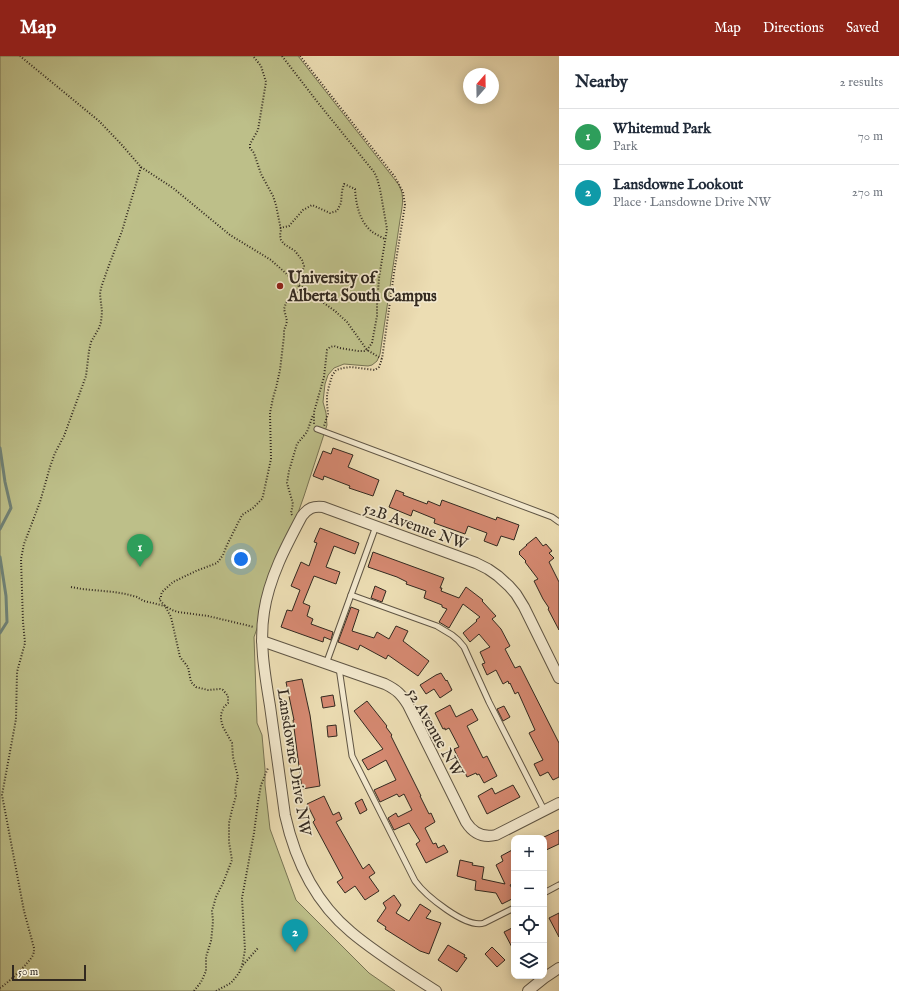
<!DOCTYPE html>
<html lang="en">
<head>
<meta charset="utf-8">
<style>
  :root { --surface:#fff; --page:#f2f2f3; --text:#1f2937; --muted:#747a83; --line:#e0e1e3; --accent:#8f2418 }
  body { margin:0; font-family:"IM FELL English",serif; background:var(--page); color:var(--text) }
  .controls { position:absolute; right:12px; bottom:12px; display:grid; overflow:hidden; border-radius:8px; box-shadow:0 2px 10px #0003 }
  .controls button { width:36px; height:36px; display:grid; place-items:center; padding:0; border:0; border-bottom:1px solid var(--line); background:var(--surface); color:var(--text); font:20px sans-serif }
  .compass { position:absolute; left:463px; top:12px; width:36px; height:36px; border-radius:50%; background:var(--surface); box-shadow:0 2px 10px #0003; rotate:20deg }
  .scale { position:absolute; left:12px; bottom:10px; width:74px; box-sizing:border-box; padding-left:4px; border:2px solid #322920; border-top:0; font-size:11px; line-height:14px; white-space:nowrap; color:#322920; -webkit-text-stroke:3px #f3e9ce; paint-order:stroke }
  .you { position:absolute; left:241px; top:503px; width:14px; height:14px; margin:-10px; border:3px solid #fff; border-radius:50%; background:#1a73e8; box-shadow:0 0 0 6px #1a73e833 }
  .badge { display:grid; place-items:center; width:26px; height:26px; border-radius:50%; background:var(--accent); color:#fff; font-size:13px; font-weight:700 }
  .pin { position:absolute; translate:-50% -33px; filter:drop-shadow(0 1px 2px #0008) }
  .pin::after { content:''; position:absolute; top:21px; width:14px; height:12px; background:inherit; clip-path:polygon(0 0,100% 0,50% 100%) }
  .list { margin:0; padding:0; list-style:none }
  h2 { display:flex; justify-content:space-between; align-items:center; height:52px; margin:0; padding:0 16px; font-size:17px }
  h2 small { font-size:13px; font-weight:400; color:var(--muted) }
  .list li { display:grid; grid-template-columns:26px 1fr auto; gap:12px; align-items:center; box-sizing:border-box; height:56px; padding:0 16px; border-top:1px solid var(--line) }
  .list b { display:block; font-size:15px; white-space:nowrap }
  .list p { margin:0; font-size:13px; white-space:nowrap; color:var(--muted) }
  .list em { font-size:13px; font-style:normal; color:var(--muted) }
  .icon { flex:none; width:22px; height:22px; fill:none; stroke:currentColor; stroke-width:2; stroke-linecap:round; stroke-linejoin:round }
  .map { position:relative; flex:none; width:559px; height:935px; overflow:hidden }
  header { display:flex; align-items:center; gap:24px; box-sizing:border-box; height:56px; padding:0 20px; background:var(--accent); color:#fff }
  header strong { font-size:19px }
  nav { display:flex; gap:22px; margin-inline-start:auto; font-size:14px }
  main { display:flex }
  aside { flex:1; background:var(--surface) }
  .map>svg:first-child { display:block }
  .green { fill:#bdbf89; stroke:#787454 }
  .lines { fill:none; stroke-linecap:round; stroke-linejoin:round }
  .stream { stroke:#708175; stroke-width:3 }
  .building { fill:#d58971; stroke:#322920 }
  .service-casing { stroke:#605645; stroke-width:7 }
  .minor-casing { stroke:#605645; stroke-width:12 }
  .path { stroke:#322920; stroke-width:2; stroke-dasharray:1 2; stroke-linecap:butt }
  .service { stroke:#f3e9ce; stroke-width:5 }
  .minor { stroke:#f3e9ce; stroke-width:10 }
  .poi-dot { fill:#8f2418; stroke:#f3e9ce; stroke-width:1.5 }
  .labels { text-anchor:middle; stroke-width:3.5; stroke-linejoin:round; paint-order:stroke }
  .poi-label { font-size:16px; font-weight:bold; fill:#322920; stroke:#f3e9ce; text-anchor:start }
  .street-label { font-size:16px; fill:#322920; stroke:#f3e9ce }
</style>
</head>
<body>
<header>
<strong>Map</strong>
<nav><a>Map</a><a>Directions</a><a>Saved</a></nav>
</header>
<main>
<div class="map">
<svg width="559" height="935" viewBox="0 0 559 935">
  <rect width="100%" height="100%" fill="#ecddb3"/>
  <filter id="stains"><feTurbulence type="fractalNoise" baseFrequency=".005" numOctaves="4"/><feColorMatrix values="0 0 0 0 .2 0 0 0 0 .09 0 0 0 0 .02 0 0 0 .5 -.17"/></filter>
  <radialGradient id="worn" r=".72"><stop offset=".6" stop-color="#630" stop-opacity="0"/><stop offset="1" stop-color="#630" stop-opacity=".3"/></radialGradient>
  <path class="green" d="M0,0H298L399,129C405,140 402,152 400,164L380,298L377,305L372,309L368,310L344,308L334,312L328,319L325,328L323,346L326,357L327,369L304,440L254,581L257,667L262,679L265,713V729L270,773L296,844L369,917L395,935H0Z"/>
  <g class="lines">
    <g class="stream">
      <polyline points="0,392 5,426 11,452 0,473"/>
      <polyline points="0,501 6,540 7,566 0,577"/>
    </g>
  </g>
  <g class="building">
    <polygon points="333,392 353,399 348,411 379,424 373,440 349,432 350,430 324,420 323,424 313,420 323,395 331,398"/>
    <polygon points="396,434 404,437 403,439 427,448 428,445 440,450 442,444 496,464 497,461 519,469 514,484 501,480 497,490 484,485 487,477 468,470 465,478 434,467 435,463 413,454 411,460 389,451"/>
    <polygon points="320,472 359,487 355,498 334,490 326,511 340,516 336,528 314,520 303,547 310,550 307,560 313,563 311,568 333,576 331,584 324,581 323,586 281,571 287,554 292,555 300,534 291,530 301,506 309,510 317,487 314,486"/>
    <polygon points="536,481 543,490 546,488 552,495 549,497 554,502 549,506 559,526 559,574 548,553 549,552 543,543 534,525 538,523 525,506 526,505 519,498 520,497 519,496 527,489 526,489"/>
    <polygon points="373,496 444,522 440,532 442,532 441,535 459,542 466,531 483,544 482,545 496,560 492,563 501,573 510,590 505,593 515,612 520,610 559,687 559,721 553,724 548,716 540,720 534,708 543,704 529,677 535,674 518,636 515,638 510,627 509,628 508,625 503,628 496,614 487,619 482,608 485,607 480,596 490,591 479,578 470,586 463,577 477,565 476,564 480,561 463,548 449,572 439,566 447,553 442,551 442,549 424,542 426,535 406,528 407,526 397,521 368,511"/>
    <polygon points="375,530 386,535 382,546 371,542"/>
    <polygon points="351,551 359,554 352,575 374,582 377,576 389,583 396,570 408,575 403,585 429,605 418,620 388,599 386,603 360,589 358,594 338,586"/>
    <polygon points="441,617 446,625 447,624 452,634 440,642 434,633 426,638 420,629 436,619"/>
    <polygon points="302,623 310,659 320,730 302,733 298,703 293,664 294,664 286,626"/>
    <polygon points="333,639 335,650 323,652 321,641"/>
    <polygon points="367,645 387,670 386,671 392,679 391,680 421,740 420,740 429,758 431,757 435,766 425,772 433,788 436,787 438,792 444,789 448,796 426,807 416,788 420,785 409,767 394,774 388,762 396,757 398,761 412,754 404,738 399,741 397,738 380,746 374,734 396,724 386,704 368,714 362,704 383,693 354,655"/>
    <polygon points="450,649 456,661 472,653 478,664 467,670 483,702 487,700 497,720 484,727 479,718 477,719 476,717 467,721 454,693 459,691 449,672 445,674 445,672 443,673 435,657"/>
    <polygon points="504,650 510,661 503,665 497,653"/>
    <polygon points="336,669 337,680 328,681 327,670"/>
    <polygon points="513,729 520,741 487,758 478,740 492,732 495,738"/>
    <polygon points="324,740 333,759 339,756 342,763 336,766 363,813 369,808 375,817 369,821 379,835 365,844 355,830 345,837 337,826 343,822 313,766 315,764 307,748"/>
    <polygon points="362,743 367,754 360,758 355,747"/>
    <polygon points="559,774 559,788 544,795 544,781"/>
    <polygon points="514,793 514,827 510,829 514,836 514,842 502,848 496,837 475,834 476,825 457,820 460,804 473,807 472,809 484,811 482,823 505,828 496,809 503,805 501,800"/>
    <polygon points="394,839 401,849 396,857 409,865 420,848 431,855 426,862 441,867 429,898 420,895 396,880 385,873 386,871 377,865 386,852 383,847"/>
    <polygon points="559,857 559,881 549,862"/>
    <polygon points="514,871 514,895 504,876"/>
    <polygon points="448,889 465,899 464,901 467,902 457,916 438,904"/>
    <polygon points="492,891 505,904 497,911 485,898"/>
  </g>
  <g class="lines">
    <defs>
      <g id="service">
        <polyline points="317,373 552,461 559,466"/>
        <polyline points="351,539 437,570 452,579 458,584 464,591 489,646 544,754"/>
        <polyline points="326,608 376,470"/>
        <path d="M339,612L352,700L415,825C425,839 466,873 484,867L514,852"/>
        <polyline points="544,837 559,829"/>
      </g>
      <g id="minor">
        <path d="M262,585L385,628C397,634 401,638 408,649L466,766C473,777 483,782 496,779L559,747"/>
        <path d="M436,935C407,916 377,898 351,876C315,846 295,804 285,759C280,723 275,686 270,650C265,619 259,587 264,556C269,522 286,490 302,460C308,452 313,450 323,451L476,507L488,513L498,520L509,530L516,538L524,551L559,622"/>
        <polyline points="528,935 544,922 559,912"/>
      </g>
    </defs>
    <use href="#service" class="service-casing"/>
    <use href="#minor" class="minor-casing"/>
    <g class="path">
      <polyline points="282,0 319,48 374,116 377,122 380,133 387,173 379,222 377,249 377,260 372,287 367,294 364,295 358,295 340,292 334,290 330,291 327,294 324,321 314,356 314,368"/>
      <polyline points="300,0 395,121 403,136 405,149 394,217 382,303 379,311 375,314 351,311 343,312 336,314 332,320 329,330 327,339 327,348 328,358 324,370"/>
      <polyline points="141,111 173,132 230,179 271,204 299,229 335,255 347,266 367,294 382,303"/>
      <path d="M280,172L289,170L303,154L312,149L330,157L337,155L341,147L342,135L344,128L355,133C356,148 359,164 371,175C375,178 381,181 385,183"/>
      <polyline points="292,459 291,457 293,448 287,427 289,415 297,388 307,376 313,359"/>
      <polyline points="71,531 82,533 114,536 126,538 137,541 144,545 165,550 172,554 178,556 208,560 254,571"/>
      <polyline points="243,909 258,892"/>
      <path d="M0,932C8,927 29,907 33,899C34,896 34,895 34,892L24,855L2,739L16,663L17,616L25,587L23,566L21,503L24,488L40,446L50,411L55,397L64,380L86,320L89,295L91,286L99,272L101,266L102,256L100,238L101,232L108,212L122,175L141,111L121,88L99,65L20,0"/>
      <polyline points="194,935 201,926 206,915 206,901 211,885 212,876 213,865 212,855 216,841 223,827 232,804 229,786 229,767 232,754 236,740 235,735 238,721 233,701 232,687 223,671 221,664 221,658 224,651 228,647 228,640 223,634 220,633 208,634 196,631 191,626 188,611 180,601 171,561 165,550 159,543 161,542 161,539 162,536 173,526 196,515 217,507 223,499 227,489 242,459 253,452 262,443 263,440 271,403 270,357 273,342 276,332 280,314 284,280 284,274 286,269 287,265 284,253 286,247 290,242 295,239 297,236 304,210 302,204 295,195 284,188 281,184 280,179 281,174 276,149 273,140 261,118 254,97 250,92 250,88 258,74 266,26 261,10 253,0"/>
      <polyline points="216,935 231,927 239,917 242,910 245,894 242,842 254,777 258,746 261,729 268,712"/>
    </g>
    <use href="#service" class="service"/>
    <use href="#minor" class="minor"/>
  </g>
  <circle class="poi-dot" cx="280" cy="230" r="4"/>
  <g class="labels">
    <g class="poi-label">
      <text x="288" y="227">University of<tspan x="288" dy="18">Alberta South Campus</tspan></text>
    </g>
    <g class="street-label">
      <text transform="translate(416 469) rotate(20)" y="6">52B Avenue NW</text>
      <text transform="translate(436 676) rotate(61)" y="6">52 Avenue NW</text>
      <text transform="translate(295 706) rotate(81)" y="6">Lansdowne Drive NW</text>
    </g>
  </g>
  <rect width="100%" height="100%" filter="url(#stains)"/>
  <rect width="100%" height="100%" fill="url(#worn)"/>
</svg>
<div class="controls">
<button>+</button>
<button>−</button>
<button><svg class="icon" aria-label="locate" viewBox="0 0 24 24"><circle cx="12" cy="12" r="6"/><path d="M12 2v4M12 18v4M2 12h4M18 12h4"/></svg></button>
<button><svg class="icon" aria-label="layers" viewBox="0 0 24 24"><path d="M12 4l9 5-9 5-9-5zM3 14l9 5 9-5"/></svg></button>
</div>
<svg class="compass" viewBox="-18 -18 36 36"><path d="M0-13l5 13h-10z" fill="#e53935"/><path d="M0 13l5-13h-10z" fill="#747a83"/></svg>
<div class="scale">50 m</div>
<div class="you"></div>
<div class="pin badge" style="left:140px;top:511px;background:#2e9e5b">1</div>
<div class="pin badge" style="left:295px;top:896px;background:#0f9aa8">2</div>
</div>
<aside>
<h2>Nearby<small>2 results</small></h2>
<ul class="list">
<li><span class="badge" style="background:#2e9e5b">1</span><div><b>Whitemud Park</b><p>Park</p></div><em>70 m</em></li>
<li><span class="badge" style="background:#0f9aa8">2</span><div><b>Lansdowne Lookout</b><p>Place · Lansdowne Drive NW</p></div><em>270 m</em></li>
</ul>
</aside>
</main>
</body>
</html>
